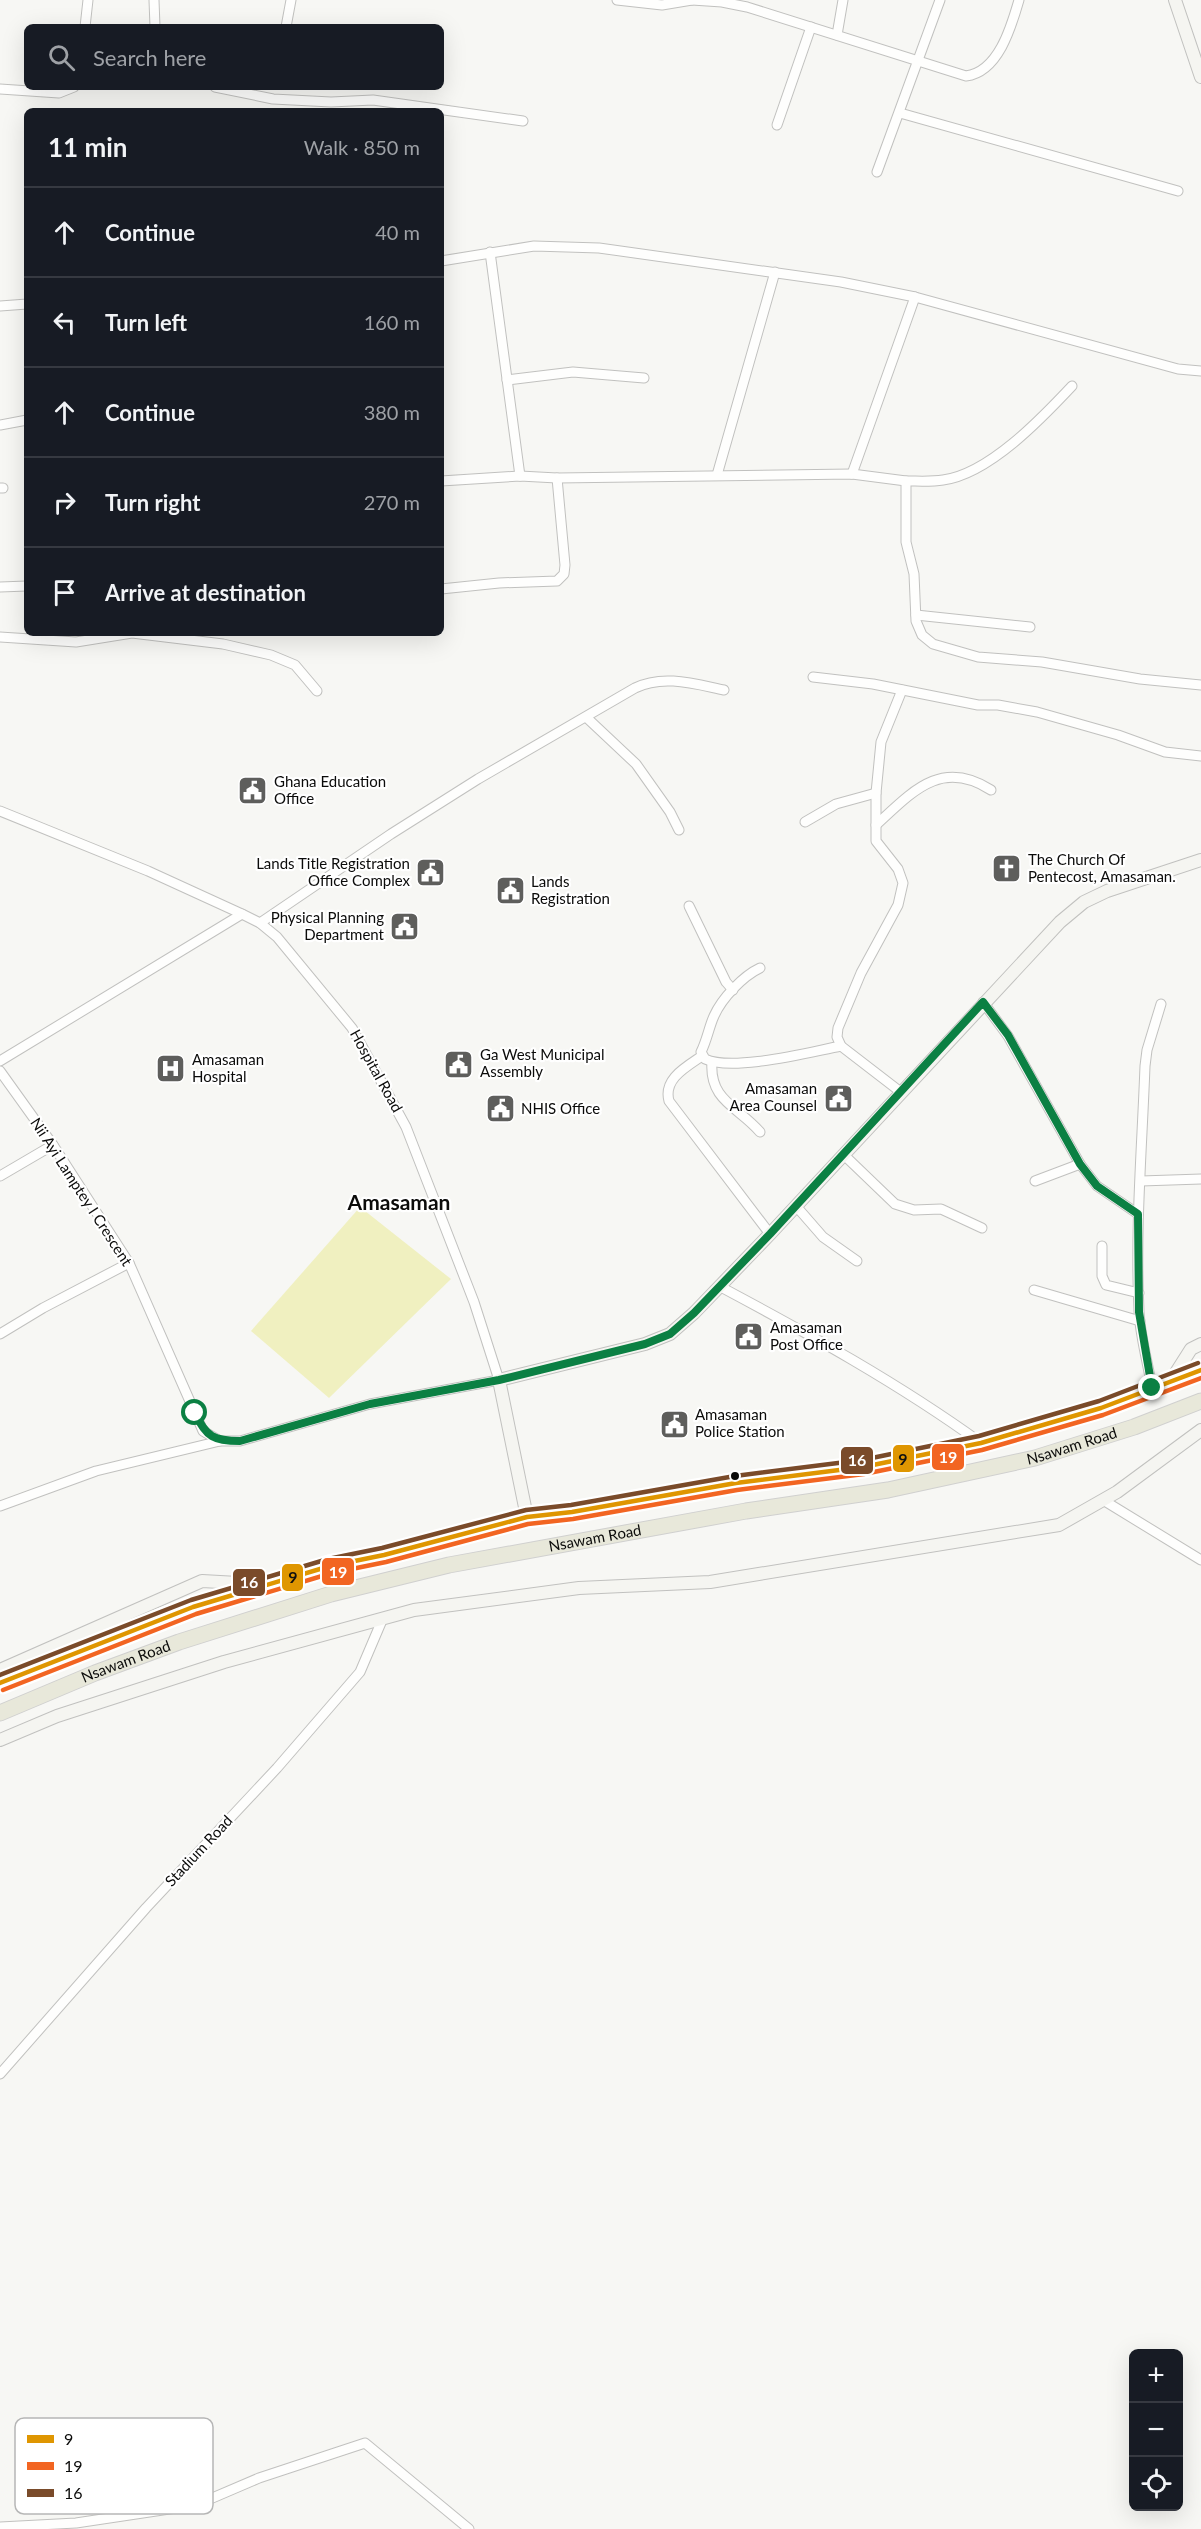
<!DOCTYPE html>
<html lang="en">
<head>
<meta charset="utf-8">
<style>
  :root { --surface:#171b24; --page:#242831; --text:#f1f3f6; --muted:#9ea1a6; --line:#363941 }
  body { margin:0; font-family:Lato,sans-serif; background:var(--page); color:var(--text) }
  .controls { position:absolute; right:18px; bottom:18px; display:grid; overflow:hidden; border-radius:9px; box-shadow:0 6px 24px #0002 }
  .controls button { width:54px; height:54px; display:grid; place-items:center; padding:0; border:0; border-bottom:2px solid var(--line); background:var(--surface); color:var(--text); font:30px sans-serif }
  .stop { position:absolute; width:18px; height:18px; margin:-14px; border:4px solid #0b8043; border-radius:50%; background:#fff }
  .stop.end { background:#0b8043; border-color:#fff; box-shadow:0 2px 6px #0008 }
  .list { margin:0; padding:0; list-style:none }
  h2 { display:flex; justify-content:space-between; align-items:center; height:78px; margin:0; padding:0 24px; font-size:26px }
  h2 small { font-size:20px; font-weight:400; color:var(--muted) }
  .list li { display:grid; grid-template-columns:39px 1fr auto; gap:18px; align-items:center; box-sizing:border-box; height:90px; padding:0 24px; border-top:2px solid var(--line) }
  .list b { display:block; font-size:22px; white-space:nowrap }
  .list em { font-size:20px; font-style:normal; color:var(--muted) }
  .icon { flex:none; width:33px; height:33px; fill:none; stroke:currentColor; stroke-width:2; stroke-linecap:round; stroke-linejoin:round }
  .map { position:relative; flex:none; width:1201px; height:2529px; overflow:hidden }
  .search { position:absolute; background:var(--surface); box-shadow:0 6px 24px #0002; left:24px; top:24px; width:420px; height:66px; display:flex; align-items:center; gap:15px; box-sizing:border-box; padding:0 21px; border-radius:9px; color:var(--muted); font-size:22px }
  .panel { position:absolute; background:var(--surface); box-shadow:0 6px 24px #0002; left:24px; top:108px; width:420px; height:528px; border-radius:9px }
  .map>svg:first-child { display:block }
  .pitch { fill:#f0f0c0 }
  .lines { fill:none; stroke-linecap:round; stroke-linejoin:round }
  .minor-casing { stroke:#c1c1bf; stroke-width:11 }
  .secondary-casing { stroke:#c1c1bf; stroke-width:14 }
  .trunk-casing { stroke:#d0d0cf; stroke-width:17 }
  .minor { stroke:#fefefd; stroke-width:9 }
  .secondary { stroke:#f5f5f1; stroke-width:12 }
  .trunk { stroke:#e8e8da; stroke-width:15 }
  .bus-1-casing { stroke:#fff; stroke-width:9 }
  .bus-2-casing { stroke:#fff; stroke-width:9 }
  .bus-3-casing { stroke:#fff; stroke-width:9 }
  .bus-1 { stroke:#df9601; stroke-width:4.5 }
  .bus-2 { stroke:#f26522; stroke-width:4.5 }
  .bus-3 { stroke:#7a4b2a; stroke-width:4.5 }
  .route { stroke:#0b8043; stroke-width:8 }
  .bus-dot { fill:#0b0b0a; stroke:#fff; stroke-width:2 }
  .labels { text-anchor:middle; stroke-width:4.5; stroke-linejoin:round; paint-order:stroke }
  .poi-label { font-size:15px; fill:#0b0b0a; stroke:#fff; text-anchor:start }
  .street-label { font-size:15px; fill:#0b0b0a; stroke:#fff }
  .district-label { font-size:21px; font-weight:bold; fill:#0b0b0a; stroke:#fff }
  .key { fill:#fff; stroke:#b6b6b6; stroke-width:1.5 }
  .key-label { font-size:16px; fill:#0b0b0a }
  .line-badge { stroke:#fff; stroke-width:2 }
  .badge-label { font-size:16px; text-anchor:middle; font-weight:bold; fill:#fff }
  .pale-badge-label { font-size:16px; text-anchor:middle; font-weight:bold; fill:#111 }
</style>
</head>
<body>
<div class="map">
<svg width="1201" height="2529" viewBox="0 0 1201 2529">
  <rect width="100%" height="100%" fill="#f7f7f4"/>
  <polygon class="pitch" points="360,1207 451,1279 329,1398 251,1331"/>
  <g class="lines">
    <defs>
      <g id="minor">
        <polyline points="154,0 155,27"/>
        <polyline points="617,0 662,5 692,0"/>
        <path d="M692,0L722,2L747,7L966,76C998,72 1011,28 1019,0"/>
        <polyline points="85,27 88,0"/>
        <polyline points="286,27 291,0"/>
        <polyline points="837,35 843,0"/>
        <polyline points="215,87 273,99 331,102 373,100 523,121"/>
        <polyline points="0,89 59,93 74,87"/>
        <polyline points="900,113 1178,191"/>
        <polyline points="777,125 811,27"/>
        <polyline points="877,172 940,0"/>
        <polyline points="490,252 520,476"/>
        <polyline points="441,261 534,246 599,248 841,282 915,297 1178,369 1201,371"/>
        <polyline points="0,306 27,304"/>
        <polyline points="507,380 573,372 644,378"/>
        <polyline points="0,425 27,420"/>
        <polyline points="852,474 915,297"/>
        <polyline points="717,475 775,272"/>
        <polyline points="441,481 520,476 557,478 852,474 906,481 906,542 914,574 916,621 922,635 933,644 978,657 1042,662 1140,679 1201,685"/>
        <path d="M906,481C918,481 931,482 943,480C989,474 1042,418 1072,386"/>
        <polyline points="0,488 3,488"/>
        <polyline points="0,587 27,586"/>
        <polyline points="441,589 499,583 557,581 564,574 565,565 557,478"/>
        <polyline points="916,615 1030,627"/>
        <polyline points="0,637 76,642 132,633 223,644 271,655 295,665 317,691"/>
        <polyline points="813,677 873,684 978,705 998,705 1037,712 1118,735 1165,752 1201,756"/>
        <polyline points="586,717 636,764 670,812 679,830"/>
        <polyline points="0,811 148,871 242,914 260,923 277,937 352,1028 406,1127 474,1302 499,1380 370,1404 240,1441 220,1441 96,1471 0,1506"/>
        <polyline points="805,822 836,804 876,793"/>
        <path d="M876,825C912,792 941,758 991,790"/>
        <polyline points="689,906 726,982 733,990"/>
        <path d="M260,923L391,834L478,779L635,688C663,674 695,684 724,690"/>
        <path d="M760,968C743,976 722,998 714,1016C709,1027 707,1040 701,1052L705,1059C733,1072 809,1052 841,1046"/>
        <polyline points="983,1002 1008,1036 1080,1164 1097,1186 1138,1214"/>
        <path d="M702,1056C686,1067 663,1079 669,1101L770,1234"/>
        <polyline points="0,1061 242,914"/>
        <path d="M712,1062C709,1101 739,1107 760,1132"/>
        <polyline points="0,1071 53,1145 129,1263 203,1431 220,1441"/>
        <polyline points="902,1093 841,1046 837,1037 838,1028 861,973 898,905 903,883 898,869 876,841 876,793 881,742 902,690"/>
        <polyline points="844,1155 895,1204 914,1210 941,1209 982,1228"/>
        <polyline points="0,1176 53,1145"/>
        <polyline points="1035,1181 1080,1164"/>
        <polyline points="1141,1181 1201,1179"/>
        <polyline points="796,1206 823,1237 857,1261"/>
        <polyline points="1102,1246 1102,1276 1106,1285 1139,1293"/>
        <path d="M719,1286C809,1334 898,1383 981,1443"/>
        <polyline points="1034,1290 1140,1321"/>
        <polyline points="0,1334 43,1308 129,1263"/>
        <path d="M1152,1388C1148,1363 1140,1336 1139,1311C1135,1229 1142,1148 1145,1066L1147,1050L1161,1004"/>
        <polyline points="1103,1500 1201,1560"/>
        <polyline points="0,2074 146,1908 277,1768 360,1672 383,1618"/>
        <polyline points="0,2527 76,2523 196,2505 259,2478 365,2443 469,2529"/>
      </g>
      <g id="secondary">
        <polyline points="1175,0 1201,77"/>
        <polyline points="1170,1382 1191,1349 1201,1344"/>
        <polyline points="527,1517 499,1380 645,1344 670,1334 694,1313 770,1234 1060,922 1084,902 1107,891 1201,860"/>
        <polyline points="0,1670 202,1581 257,1584"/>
        <polyline points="0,1740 57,1716 224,1662 414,1610 579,1588 710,1582 1059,1525 1117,1492 1201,1430"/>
      </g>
      <g id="trunk">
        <polyline points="0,1683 193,1607 261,1585 330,1566 384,1555 527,1517 572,1512 736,1483 863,1467 981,1443 1101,1408 1201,1370"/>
        <path id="s1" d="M0,1713L95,1673L179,1642L331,1594L449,1565L746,1511L888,1490L1035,1458L1134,1427L1201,1401"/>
      </g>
    </defs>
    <use href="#minor" class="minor-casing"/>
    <use href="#secondary" class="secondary-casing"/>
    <use href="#trunk" class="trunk-casing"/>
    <use href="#minor" class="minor"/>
    <use href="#secondary" class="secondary"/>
    <use href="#trunk" class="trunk"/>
    <defs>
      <polyline id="bus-1" points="0,1683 193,1607 330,1566 384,1555 527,1517 572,1512 736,1483 863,1467 981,1443 1101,1408 1201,1370"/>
      <polyline id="bus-2" points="3,1690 196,1614 332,1573 386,1562 528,1524 573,1519 737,1490 864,1474 982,1450 1103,1415 1201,1378"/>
      <polyline id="bus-3" points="0,1675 191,1600 328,1559 382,1548 526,1510 571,1505 735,1476 862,1460 979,1436 1099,1401 1198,1363"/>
    </defs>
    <use href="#bus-1" class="bus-1-casing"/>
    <use href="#bus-2" class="bus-2-casing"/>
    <use href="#bus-3" class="bus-3-casing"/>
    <use href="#bus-1" class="bus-1"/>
    <use href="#bus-2" class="bus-2"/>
    <use href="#bus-3" class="bus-3"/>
  </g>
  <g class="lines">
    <path class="route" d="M195,1413C206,1437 214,1441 240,1441L370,1404L499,1380L645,1344L670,1334L694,1313L770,1234L983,1002L1008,1035L1080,1164L1097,1186L1138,1214L1139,1312L1152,1388"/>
  </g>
  <defs>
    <symbol id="civic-square" viewBox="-11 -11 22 22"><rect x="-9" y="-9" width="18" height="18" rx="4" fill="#5e5e5c" stroke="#fff"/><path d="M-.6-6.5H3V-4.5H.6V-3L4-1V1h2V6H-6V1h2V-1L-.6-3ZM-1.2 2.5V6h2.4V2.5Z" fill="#fff"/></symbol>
    <symbol id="church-square" viewBox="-11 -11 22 22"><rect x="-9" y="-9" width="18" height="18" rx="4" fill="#5e5e5c" stroke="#fff"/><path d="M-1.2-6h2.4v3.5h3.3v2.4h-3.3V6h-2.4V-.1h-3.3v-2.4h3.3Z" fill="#fff"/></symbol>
    <symbol id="hospital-square" viewBox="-11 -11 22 22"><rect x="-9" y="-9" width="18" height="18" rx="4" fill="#5e5e5c" stroke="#fff"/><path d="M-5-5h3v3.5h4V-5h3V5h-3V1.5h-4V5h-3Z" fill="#fff"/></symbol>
  </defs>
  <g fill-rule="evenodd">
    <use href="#civic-square" x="236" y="774" width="33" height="33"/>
    <use href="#church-square" x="990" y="852" width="33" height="33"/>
    <use href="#civic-square" x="414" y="856" width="33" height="33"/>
    <use href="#civic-square" x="494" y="874" width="33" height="33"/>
    <use href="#civic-square" x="388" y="910" width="33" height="33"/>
    <use href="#civic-square" x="442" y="1048" width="33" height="33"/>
    <use href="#hospital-square" x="154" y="1052" width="33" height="33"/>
    <use href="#civic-square" x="822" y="1082" width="33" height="33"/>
    <use href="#civic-square" x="484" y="1092" width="33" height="33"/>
    <use href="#civic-square" x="732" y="1320" width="33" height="33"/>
    <use href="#civic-square" x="658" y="1408" width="33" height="33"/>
  </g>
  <circle class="bus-dot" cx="735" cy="1476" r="5"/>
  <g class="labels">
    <g class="poi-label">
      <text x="274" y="787">Ghana Education<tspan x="274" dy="17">Office</tspan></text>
      <text x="1028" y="865">The Church Of<tspan x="1028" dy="17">Pentecost, Amasaman.</tspan></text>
      <text x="410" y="869" text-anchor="end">Lands Title Registration<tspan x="410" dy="17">Office Complex</tspan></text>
      <text x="531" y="887">Lands<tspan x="531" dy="17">Registration</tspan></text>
      <text x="384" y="923" text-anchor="end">Physical Planning<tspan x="384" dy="17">Department</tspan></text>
      <text x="480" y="1060">Ga West Municipal<tspan x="480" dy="17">Assembly</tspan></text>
      <text x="192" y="1065">Amasaman<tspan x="192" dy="17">Hospital</tspan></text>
      <text x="817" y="1094" text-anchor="end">Amasaman<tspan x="817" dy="17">Area Counsel</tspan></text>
      <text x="521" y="1114">NHIS Office</text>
      <text x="770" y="1333">Amasaman<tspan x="770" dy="17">Post Office</tspan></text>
      <text x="695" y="1420">Amasaman<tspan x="695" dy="17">Police Station</tspan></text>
    </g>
    <g class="street-label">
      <text transform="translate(376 1071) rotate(61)" y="5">Hospital Road</text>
      <text transform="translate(81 1192) rotate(57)" y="5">Nii Ayi Lamptey I Crescent</text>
      <text dy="5" stroke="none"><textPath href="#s1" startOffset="1108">Nsawam Road</textPath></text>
      <text dy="5" stroke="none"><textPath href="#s1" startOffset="622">Nsawam Road</textPath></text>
      <text dy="5" stroke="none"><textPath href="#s1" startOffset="136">Nsawam Road</textPath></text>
      <text transform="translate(199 1851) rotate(-47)" y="5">Stadium Road</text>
    </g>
    <g class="district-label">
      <text x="399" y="1210">Amasaman</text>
    </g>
  </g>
  <rect x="15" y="2418" width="198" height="96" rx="9" class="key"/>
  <rect x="27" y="2435" width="27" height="8" fill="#df9601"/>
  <rect x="27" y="2462" width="27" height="8" fill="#f26522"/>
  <rect x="27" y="2489" width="27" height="8" fill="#7a4b2a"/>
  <g class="key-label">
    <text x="64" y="2445">9</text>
    <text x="64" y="2472">19</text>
    <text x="64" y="2499">16</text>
  </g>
  <g class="line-badge">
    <rect x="931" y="1443" width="34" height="28" rx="6" fill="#f26522"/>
    <rect x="892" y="1444" width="23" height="29" rx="6" fill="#df9601"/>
    <rect x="840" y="1446" width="34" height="29" rx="6" fill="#7a4b2a"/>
    <rect x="321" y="1557" width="34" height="29" rx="6" fill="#f26522"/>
    <rect x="281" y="1563" width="23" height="29" rx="6" fill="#df9601"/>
    <rect x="232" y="1568" width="34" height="29" rx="6" fill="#7a4b2a"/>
  </g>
  <g class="badge-label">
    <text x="948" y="1463">19</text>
    <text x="857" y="1466">16</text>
    <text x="338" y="1578">19</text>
    <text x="249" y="1588">16</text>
  </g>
  <g class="pale-badge-label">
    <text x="903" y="1465">9</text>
    <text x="293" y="1583">9</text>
  </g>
</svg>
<div class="controls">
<button>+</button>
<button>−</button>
<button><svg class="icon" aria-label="locate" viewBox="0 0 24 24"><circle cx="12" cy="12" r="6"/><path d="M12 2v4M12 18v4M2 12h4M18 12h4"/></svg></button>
</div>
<div class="stop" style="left:195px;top:1413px"></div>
<div class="stop end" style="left:1152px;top:1388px"></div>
<div class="search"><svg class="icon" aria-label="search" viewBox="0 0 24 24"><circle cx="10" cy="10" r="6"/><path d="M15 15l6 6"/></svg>Search here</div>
<section class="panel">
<h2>11 min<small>Walk · 850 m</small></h2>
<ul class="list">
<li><svg class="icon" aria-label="ahead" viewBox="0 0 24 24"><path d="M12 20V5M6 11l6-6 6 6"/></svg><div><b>Continue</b></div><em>40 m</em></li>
<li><svg class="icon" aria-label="left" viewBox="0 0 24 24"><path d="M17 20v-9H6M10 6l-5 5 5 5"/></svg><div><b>Turn left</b></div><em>160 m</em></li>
<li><svg class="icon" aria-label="ahead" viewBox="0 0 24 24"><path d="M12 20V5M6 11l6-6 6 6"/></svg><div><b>Continue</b></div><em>380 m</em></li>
<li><svg class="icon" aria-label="right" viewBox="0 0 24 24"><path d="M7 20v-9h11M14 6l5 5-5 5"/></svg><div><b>Turn right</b></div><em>270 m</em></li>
<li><svg class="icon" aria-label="arrive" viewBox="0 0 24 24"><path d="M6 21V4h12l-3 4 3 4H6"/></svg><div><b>Arrive at destination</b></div></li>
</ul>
</section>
</div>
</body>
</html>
